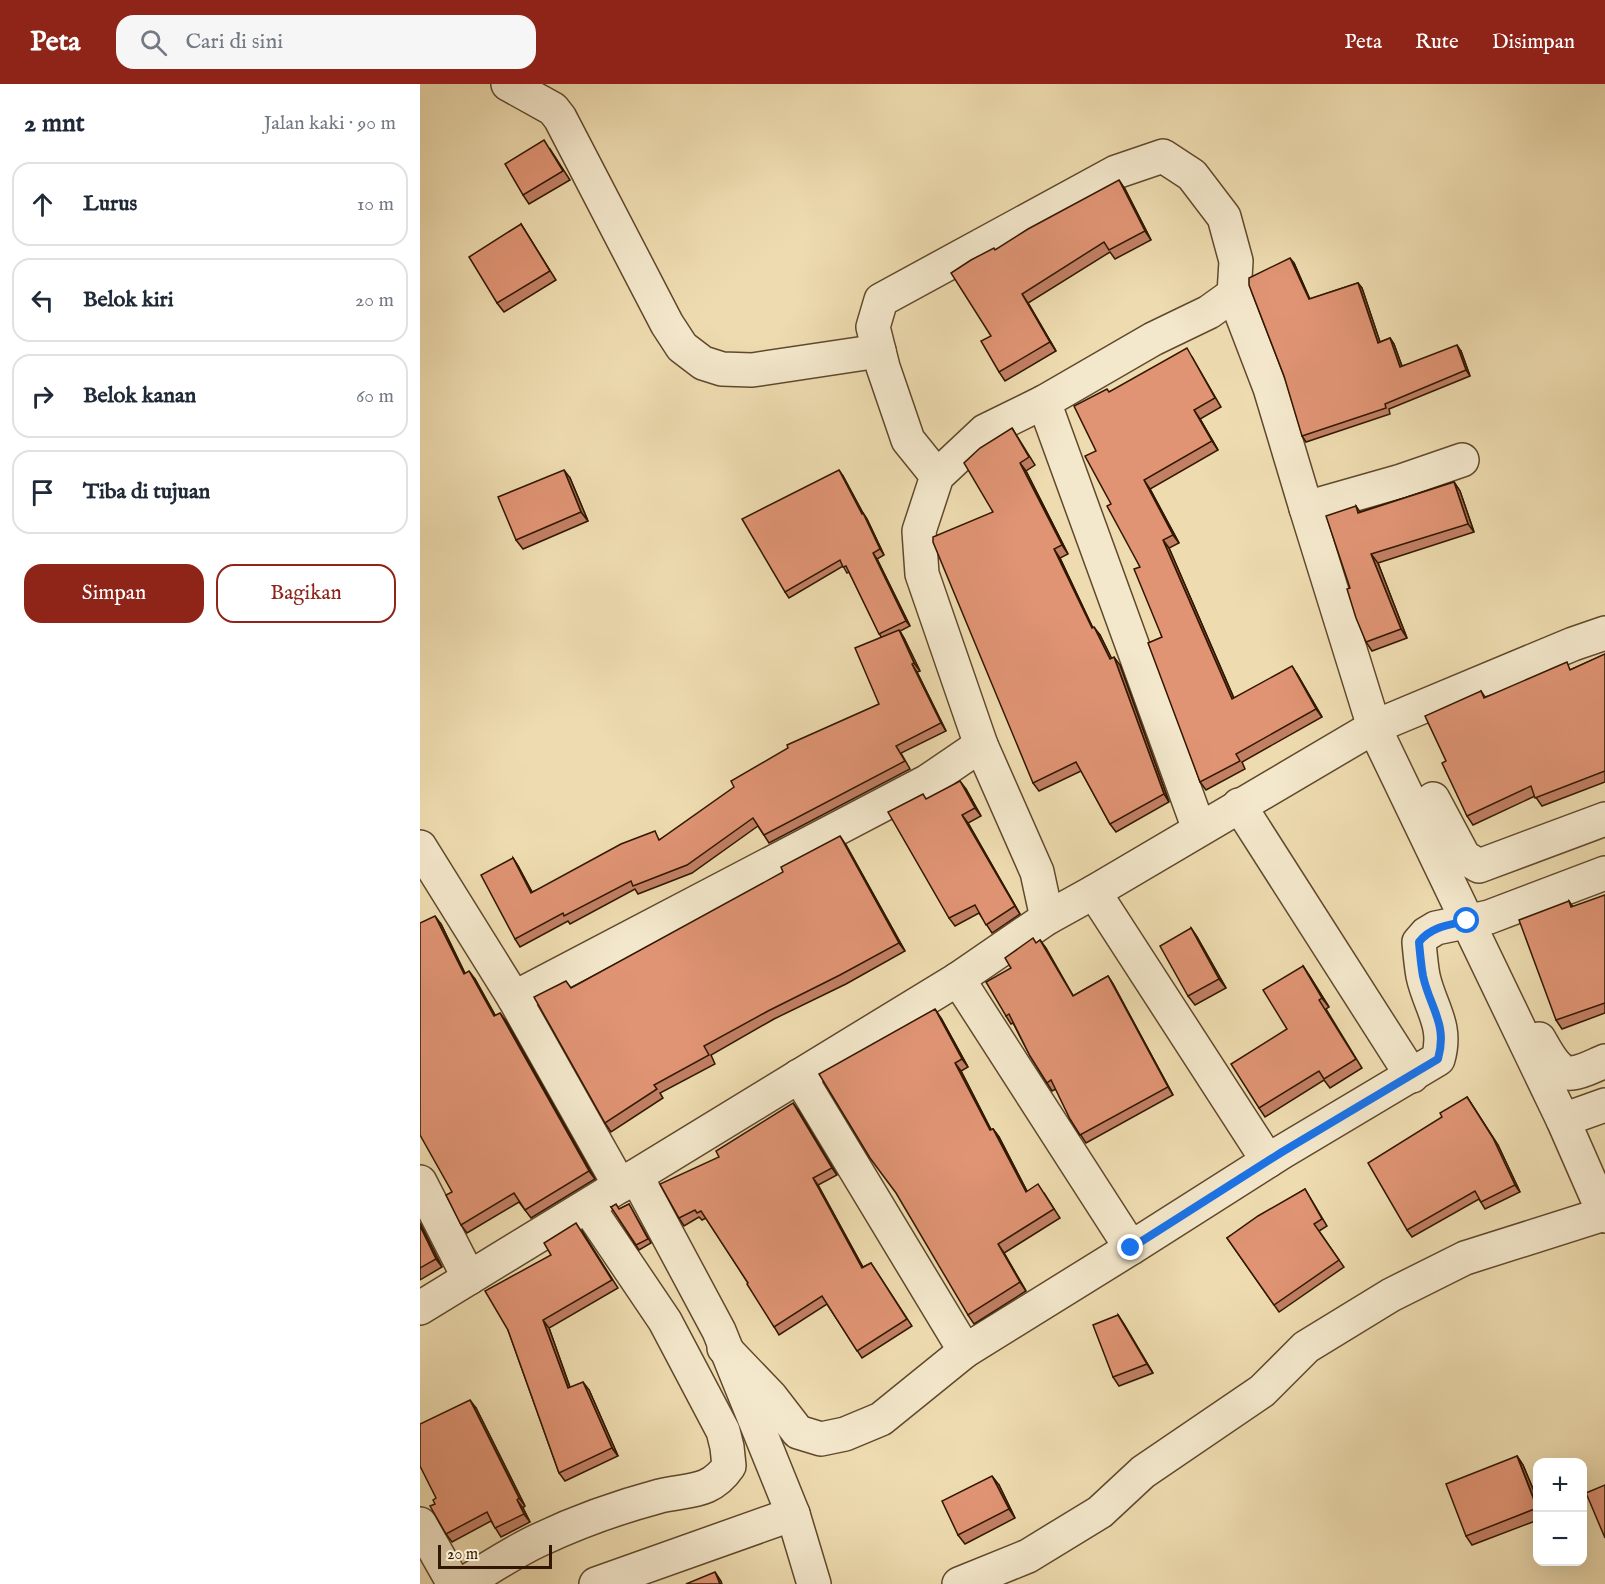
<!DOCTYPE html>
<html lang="id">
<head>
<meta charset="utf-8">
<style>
  :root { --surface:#fff; --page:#f6f6f7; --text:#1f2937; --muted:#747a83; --line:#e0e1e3; --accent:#8f2418 }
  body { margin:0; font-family:"IM FELL English",serif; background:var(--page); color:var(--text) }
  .controls { position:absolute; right:18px; bottom:18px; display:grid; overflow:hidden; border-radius:12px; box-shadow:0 6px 24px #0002 }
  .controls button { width:54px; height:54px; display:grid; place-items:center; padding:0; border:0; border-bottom:2px solid var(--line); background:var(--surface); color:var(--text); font:30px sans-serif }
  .scale { position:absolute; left:18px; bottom:15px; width:114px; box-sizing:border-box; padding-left:6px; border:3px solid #311700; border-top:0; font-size:16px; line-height:21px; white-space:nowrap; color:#311700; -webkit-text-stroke:4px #f4e8cc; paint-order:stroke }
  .stop { position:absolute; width:18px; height:18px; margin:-14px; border:4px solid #1a73e8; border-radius:50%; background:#fff }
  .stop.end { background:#1a73e8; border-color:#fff; box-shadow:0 2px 6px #0008 }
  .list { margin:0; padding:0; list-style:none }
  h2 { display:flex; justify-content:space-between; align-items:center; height:78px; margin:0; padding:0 24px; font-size:26px }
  h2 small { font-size:20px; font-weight:400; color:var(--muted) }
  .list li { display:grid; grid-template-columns:39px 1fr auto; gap:18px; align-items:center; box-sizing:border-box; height:84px; margin:0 12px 12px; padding:0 12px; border:2px solid var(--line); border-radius:18px }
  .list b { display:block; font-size:22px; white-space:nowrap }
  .list em { font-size:20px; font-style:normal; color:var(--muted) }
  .actions { display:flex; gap:12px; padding:18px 24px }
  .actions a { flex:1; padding:14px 0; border:2px solid var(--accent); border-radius:18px; text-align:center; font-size:21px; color:var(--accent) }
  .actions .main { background:var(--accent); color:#fff }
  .icon { flex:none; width:33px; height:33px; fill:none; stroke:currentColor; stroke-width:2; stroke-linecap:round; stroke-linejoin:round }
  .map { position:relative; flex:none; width:1185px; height:1500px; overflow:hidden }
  header { display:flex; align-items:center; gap:36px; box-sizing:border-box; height:84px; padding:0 30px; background:var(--accent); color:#fff }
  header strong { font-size:28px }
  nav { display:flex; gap:33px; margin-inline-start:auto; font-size:21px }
  .search { width:420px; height:54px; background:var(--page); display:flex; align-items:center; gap:15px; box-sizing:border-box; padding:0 21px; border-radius:18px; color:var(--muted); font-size:22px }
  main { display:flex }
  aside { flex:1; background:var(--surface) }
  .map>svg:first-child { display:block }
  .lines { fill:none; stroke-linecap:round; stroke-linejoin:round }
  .street-casing { stroke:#60482c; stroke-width:36 }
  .street { stroke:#f4e8cc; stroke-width:33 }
  .wall { fill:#c17f64; stroke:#311700; stroke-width:1.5 }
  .shaded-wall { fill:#9d6851; stroke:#311700; stroke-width:1.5 }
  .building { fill:#e09474; stroke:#311700; stroke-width:1.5 }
  .route { stroke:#1a73e8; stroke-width:8 }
</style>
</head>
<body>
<header>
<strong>Peta</strong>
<div class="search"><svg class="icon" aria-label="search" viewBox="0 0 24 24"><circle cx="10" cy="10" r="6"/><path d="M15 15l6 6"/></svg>Cari di sini</div>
<nav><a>Peta</a><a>Rute</a><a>Disimpan</a></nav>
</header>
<main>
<aside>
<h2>2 mnt<small>Jalan kaki · 90 m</small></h2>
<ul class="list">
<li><svg class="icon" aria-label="ahead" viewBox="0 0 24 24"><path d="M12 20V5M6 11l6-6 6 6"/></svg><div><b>Lurus</b></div><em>10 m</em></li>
<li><svg class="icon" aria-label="left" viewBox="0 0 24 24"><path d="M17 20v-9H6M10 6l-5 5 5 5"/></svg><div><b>Belok kiri</b></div><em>20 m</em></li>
<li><svg class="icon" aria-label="right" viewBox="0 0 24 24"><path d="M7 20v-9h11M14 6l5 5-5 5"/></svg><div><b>Belok kanan</b></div><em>60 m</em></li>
<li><svg class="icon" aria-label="arrive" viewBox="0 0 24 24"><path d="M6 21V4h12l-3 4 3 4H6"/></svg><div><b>Tiba di tujuan</b></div></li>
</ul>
<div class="actions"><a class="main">Simpan</a><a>Bagikan</a></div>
</aside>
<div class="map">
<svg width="1185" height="1500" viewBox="0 0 1185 1500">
  <rect width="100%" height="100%" fill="#eedcb0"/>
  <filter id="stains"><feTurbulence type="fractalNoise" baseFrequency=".00333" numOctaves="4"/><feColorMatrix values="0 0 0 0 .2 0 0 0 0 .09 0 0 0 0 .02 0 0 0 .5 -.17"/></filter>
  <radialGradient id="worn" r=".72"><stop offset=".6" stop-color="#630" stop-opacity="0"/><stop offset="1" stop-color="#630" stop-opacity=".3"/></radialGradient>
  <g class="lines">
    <defs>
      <g id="street">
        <polyline points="88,0 133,25 140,34 247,240 262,263 283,279 302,285 332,286 459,267"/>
        <polyline points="814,210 850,304 886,424 981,397 1042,376"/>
        <polyline points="624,318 779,745"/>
        <polyline points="517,392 488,356 463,283 453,243 461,216 696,88 743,72 772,91 804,133 816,177 814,210 789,228 733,255 624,318 565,347 517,392 499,447 502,490 561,661 617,788 627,834"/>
        <polyline points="886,424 954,643 1143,1036 1185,1132"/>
        <polyline points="1013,715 1044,773 1059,782 1185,735"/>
        <polyline points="819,721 992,992"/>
        <polyline points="0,763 94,914 200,1102"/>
        <polyline points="674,808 848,1077"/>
        <polyline points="94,914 508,697 561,661"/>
        <path d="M1119,955C1125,965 1137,991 1152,989C1163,988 1175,981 1185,977"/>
        <polyline points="379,992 545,1267"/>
        <polyline points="1143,1036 1185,1021"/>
        <polyline points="216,1092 299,1247 373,1430 394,1500"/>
        <polyline points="0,1098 49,1194"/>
        <path d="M711,1164L862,1068L1018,975C1028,941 1010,924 1003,892C1001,881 1000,869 999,858L1006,850L1016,844L1069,833L1185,789"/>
        <polyline points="0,1224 538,895 627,834 674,808 954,643 1153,560 1185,549"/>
        <polyline points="304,1264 351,1313 378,1348 401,1355 425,1350 461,1335 545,1267 711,1164 538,895"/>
        <polyline points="0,1440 34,1500"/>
        <path d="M43,1500C68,1485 93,1468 119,1456C157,1438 199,1423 240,1412C269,1405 290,1410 309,1382L307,1363L303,1347L245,1237L168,1123"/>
        <polyline points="176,1500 373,1430"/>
        <polyline points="539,1500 608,1472 680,1428 723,1388 842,1307 886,1263 971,1211 1045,1174 1184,1130"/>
      </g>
    </defs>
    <use href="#street" class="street-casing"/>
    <use href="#street" class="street"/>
  </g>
  <g class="wall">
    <polygon points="130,65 150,96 109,120 103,111"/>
    <polygon points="705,105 731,156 695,175 690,168 608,219 636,267 585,297 579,288 571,252 575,166"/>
    <polygon points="101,140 136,196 84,228 77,219"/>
    <polygon points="874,179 890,215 938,199 942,204 960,258 970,254 974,260 982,282 1041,267 1050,292 969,325 970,330 886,358 882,352"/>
    <polygon points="772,273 801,323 780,335 798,366 730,405 759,459 749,464 814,614 877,590 902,633 822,678 825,685 786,706 780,698 742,553 720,483 691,420 689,308"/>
    <polygon points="592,344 615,381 606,387 648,470 640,474 673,544 680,551 691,574 700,581 749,718 696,748 690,740 661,687 619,707 613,699"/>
    <polygon points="423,392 443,429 447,435 464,471 457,475 490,542 480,547 484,554 500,587 497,588 526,647 481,669 490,685 349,759 338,742 272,789 218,810 215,805 150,840 148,837 100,863 95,855 93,774 98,782 112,808 241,755 459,620 461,553 429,488 427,489 423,482 369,514 365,508"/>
    <polygon points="150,394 168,437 103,465 96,456"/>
    <polygon points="1034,398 1040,407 1054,448 958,479 987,554 952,567 946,558 930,504 936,422 940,428"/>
    <polygon points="1185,570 1185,698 1122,722 1115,712 1053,741 1047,732 1026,677 1061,607 1065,613 1152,585"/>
    <polygon points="546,705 561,732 548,739 600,830 572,849 559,829 535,842 529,834 507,715"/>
    <polygon points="426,761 485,867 426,900 354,935 291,971 295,980 240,1009 243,1014 191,1048 185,1039 151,904"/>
    <polygon points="1185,811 1185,929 1142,945 1136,936 1149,817 1153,823"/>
    <polygon points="21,840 45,889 55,895 75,931 86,937 175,1095 111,1134 99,1118 47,1149 41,1141 32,1108"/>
    <polygon points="771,844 777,853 806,904 775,921 768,912"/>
    <polygon points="620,856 653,912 688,892 693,900 753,1011 666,1059 650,1035 636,1005 632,1007 610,972 593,939 591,940 586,932 591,884 616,859"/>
    <polygon points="883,882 909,923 906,925 942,984 910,1004 904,996 845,1033 839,1024 867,945"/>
    <polygon points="521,934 548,983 541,987 571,1046 573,1045 579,1053 607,1107 624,1109 640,1134 584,1169 606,1207 554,1240 548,1231"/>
    <polygon points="1047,1013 1078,1061 1100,1108 1065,1125 1059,1115 992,1153 987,1146 1022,1033"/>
    <polygon points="378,1026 417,1091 398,1101 443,1183 451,1179 492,1242 442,1274 407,1220 359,1251 328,1199 286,1134 282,1136 279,1133 264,1142 259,1134"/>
    <polygon points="885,1105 907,1142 899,1147 924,1183 859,1228 807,1154"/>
    <polygon points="209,1120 231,1159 219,1166 191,1123 200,1125"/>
    <polygon points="0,1139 22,1183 0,1196"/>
    <polygon points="162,1147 198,1204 129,1244 150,1303 169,1306 198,1372 145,1397 139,1389 88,1246 131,1171"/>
    <polygon points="698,1231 733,1289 699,1302 693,1293"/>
    <polygon points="56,1324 105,1422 103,1424 110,1438 81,1453 71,1437 32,1458 26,1450 15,1420"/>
    <polygon points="1097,1372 1103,1381 1118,1417 1118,1436 1052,1461 1046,1452"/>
    <polygon points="579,1401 595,1434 545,1460 538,1451"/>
  </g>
  <g class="shaded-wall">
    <polygon points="699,96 705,105 731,156 725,147"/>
    <polygon points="870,174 874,179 892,221 889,215"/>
    <polygon points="938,199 942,204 962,264 958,259"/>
    <polygon points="602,210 608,219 636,267 630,258"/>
    <polygon points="970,254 974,260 984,288 980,283"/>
    <polygon points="1037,261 1041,267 1050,292 1046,286"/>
    <polygon points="774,326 780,335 798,366 792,357"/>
    <polygon points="600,379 606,387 648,470 642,461"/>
    <polygon points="144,386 150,394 168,437 161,428"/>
    <polygon points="419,386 423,392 446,435 442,430"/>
    <polygon points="724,396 730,405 759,459 753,451"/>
    <polygon points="1034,398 1040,407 1054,448 1048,440"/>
    <polygon points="443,429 447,435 464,471 460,465"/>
    <polygon points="743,456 749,464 818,624 812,615"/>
    <polygon points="634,465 640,474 677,553 672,544"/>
    <polygon points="453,469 457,475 490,542 486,537"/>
    <polygon points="951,470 958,479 987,554 981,545"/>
    <polygon points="674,543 680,551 696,583 690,575"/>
    <polygon points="479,546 484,554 500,587 494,579"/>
    <polygon points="694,573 700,581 749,718 744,710"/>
    <polygon points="492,580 497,588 526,647 521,639"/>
    <polygon points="872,582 877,590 902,633 896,625"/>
    <polygon points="540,697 546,705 561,732 555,724"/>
    <polygon points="542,731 548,739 600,830 595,822"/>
    <polygon points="420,752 426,761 485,867 479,859"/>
    <polygon points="93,774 98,782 117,817 111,809"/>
    <polygon points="15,832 21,840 49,898 44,890"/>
    <polygon points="771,844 777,853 806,904 799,895"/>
    <polygon points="620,856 626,864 658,920 653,912"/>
    <polygon points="883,882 889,891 909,923 902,914"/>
    <polygon points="49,887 55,895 80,940 74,932"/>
    <polygon points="688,892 693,900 753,1011 748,1003"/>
    <polygon points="515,925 521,934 548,983 542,975"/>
    <polygon points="80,929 86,937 175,1095 169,1087"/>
    <polygon points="535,979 541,987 576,1055 570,1046"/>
    <polygon points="1047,1013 1078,1061 1100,1108 1095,1101"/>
    <polygon points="373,1019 378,1026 417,1091 412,1084"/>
    <polygon points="573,1045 579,1053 612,1117 606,1108"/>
    <polygon points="393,1094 398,1101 447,1191 442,1184"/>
    <polygon points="0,1139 22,1183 16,1175 0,1142"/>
    <polygon points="578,1160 584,1169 606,1207 600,1198"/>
    <polygon points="698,1231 704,1240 733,1289 727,1280"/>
    <polygon points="123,1236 129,1244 153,1312 148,1304"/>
    <polygon points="163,1298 169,1306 198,1372 192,1364"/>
    <polygon points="50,1316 56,1324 105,1422 99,1414"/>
    <polygon points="1097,1372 1103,1381 1118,1417 1118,1425"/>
    <polygon points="572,1392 579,1401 595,1434 589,1425"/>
    <polygon points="97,1416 103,1424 110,1438 104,1430"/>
    <polygon points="295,1488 301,1497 302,1500 300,1500"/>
  </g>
  <g class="building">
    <polygon points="124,56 143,87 103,111 85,80"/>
    <polygon points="699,96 725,147 689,166 684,158 602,210 630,258 579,288 561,257 571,252 531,189 551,176 574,164 575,166 608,145"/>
    <polygon points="101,140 130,187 77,219 49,173"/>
    <polygon points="870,174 889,215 938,199 958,259 970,254 980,283 1037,261 1046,286 965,320 966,324 882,352 864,292 829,201 829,194"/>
    <polygon points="767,264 795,314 774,326 792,357 724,396 753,451 743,456 812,615 872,582 896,625 816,670 820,677 780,698 728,559 742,553 714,485 720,483 687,422 691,420 665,372 676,367 654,322 687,305 689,308"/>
    <polygon points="592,344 609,373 600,379 642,461 634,465 672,544 674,543 690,575 694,573 744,710 690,740 656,678 613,699 513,458 513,453 573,428 544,379 560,364"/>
    <polygon points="144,386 161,428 96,456 78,413"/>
    <polygon points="419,386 442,430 443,429 460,465 453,469 486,537 459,550 426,482 423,483 420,476 365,508 322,435"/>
    <polygon points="1034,398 1048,440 951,470 981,545 946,558 936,534 927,505 930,504 906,432 936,422 938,429"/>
    <polygon points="479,546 494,579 492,580 521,639 476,662 485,677 344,751 333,734 267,781 213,802 211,797 144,832 143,829 95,855 61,791 93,774 111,809 201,760 235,747 239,756 314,703 311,697 368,664 367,661 459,620 435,564"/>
    <polygon points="1185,570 1185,687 1115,714 1111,702 1047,732 1022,679 1026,677 1005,632 1061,607 1064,614 1147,578 1150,586"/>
    <polygon points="540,697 555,724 542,731 595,822 566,841 555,821 529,834 468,728 503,710 506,715"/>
    <polygon points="420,752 479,859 420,891 348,927 284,962 289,971 234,1001 237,1005 185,1039 114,913 146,897 151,904 363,788 361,783"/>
    <polygon points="1185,811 1185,919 1136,936 1099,836 1149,817 1151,823"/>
    <polygon points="15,832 44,890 49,887 74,932 80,929 169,1087 105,1126 94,1109 41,1141 26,1111 32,1108 0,1051 0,839"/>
    <polygon points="771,844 799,895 768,912 740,862"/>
    <polygon points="613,854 616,859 620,856 653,912 688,892 748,1003 660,1051 650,1035 631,996 627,999 610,972 589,930 586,932 566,898 591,884 585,874"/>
    <polygon points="883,882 902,914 899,916 936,975 904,995 899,987 839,1024 811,980 867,945 843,906"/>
    <polygon points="515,925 542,975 535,979 570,1046 573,1045 606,1108 618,1100 634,1125 578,1160 600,1198 548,1231 476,1109 450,1074 399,990"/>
    <polygon points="1047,1013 1073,1054 1095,1101 1061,1118 1055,1107 987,1146 948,1079 1022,1033 1020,1029"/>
    <polygon points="373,1019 412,1084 393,1094 442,1184 451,1179 487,1235 437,1267 402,1212 354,1243 327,1200 328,1199 281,1127 277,1129 275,1126 259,1134 240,1100 299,1073 296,1067"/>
    <polygon points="885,1105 902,1135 894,1140 919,1176 854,1221 807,1154 838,1132"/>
    <polygon points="196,1120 199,1125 209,1120 228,1155 216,1161 191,1123"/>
    <polygon points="156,1139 192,1196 123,1236 148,1304 163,1298 192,1364 139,1389 88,1246 65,1207 131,1171 124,1159"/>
    <polygon points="0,1142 16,1175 0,1184"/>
    <polygon points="698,1231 727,1280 693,1293 673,1241"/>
    <polygon points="50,1316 99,1414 97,1416 104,1430 75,1444 67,1428 26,1450 10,1422 15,1420 13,1416 16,1414 0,1382 0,1340"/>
    <polygon points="1097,1372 1117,1424 1046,1452 1026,1400"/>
    <polygon points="572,1392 589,1425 538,1451 522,1417"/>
    <polygon points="1185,1401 1185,1454 1166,1409"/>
    <polygon points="295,1488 300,1500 266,1500"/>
  </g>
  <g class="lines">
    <path class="route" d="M711,1164L862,1068L1018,975C1028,940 1010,924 1003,892C1001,881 1000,869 999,858C1011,843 1028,841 1047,837"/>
  </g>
  <rect width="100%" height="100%" filter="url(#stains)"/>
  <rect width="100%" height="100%" fill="url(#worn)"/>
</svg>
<div class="controls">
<button>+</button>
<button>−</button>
</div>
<div class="scale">20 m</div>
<div class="stop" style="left:1047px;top:837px"></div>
<div class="stop end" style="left:711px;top:1164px"></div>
</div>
</main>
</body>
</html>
